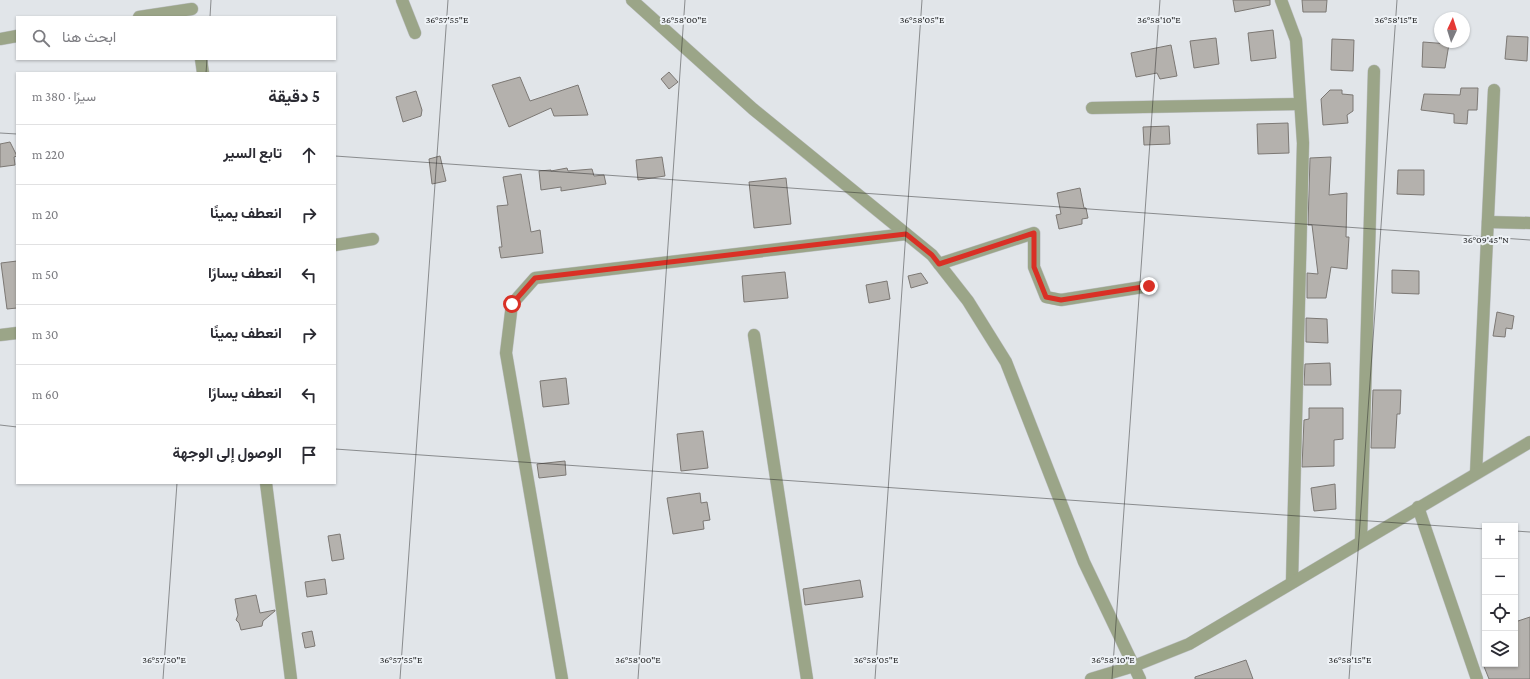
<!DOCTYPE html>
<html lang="ar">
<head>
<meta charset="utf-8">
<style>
  :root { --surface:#fff; --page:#f7f7f7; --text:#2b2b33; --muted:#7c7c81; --line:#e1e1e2 }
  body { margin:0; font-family:"Crimson Pro",Vazirmatn,serif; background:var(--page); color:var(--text); direction:rtl }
  .controls { position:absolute; right:12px; bottom:12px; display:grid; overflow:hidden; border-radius:0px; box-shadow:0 1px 3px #0004 }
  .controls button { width:36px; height:36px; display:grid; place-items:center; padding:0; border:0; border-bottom:1px solid var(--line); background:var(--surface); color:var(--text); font:20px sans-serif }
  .compass { position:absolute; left:1434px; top:12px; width:36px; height:36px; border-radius:50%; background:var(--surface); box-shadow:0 1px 3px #0004; rotate:4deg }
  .stop { position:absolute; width:12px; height:12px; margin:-9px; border:3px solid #d93025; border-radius:50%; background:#fff }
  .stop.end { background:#d93025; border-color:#fff; box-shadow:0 1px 4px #0008 }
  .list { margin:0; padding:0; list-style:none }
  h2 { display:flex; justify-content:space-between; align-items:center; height:52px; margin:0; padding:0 16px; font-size:17px }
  h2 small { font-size:13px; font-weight:400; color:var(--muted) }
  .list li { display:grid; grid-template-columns:26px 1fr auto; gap:12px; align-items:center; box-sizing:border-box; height:60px; padding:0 16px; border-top:1px solid var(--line) }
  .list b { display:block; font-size:15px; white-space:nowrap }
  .list em { font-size:13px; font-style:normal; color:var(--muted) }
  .icon { flex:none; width:22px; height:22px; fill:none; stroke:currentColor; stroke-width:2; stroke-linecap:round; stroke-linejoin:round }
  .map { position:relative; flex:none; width:1530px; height:679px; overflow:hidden; direction:ltr }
  .search { position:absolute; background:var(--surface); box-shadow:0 1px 3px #0004; left:16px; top:16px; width:320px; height:44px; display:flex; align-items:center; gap:10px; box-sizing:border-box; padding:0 14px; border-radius:0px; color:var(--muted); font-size:15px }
  .panel { position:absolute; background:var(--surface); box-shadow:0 1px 3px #0004; left:16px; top:72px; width:320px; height:412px; border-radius:0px; direction:rtl }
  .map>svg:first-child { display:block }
  .building { fill:#b4b1ad; stroke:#7c7874 }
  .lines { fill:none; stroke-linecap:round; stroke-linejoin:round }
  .minor-casing { stroke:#bec1c5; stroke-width:13 }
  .minor { stroke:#9ba588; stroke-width:12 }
  .route { stroke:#d93025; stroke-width:5 }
  .ticks { fill:none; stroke:#1e1f20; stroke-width:1; stroke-opacity:0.45 }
  .ticks-label { font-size:10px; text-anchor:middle; fill:#1e1f20; stroke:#eef2f6; stroke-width:4; stroke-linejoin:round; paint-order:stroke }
</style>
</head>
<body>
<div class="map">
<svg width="1530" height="679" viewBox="0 0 1530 679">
  <rect width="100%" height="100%" fill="#e1e5e9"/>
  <g class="building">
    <polygon points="1233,0 1270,0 1270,5 1235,12"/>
    <polygon points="1302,0 1327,0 1326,12 1303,12"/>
    <polygon points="1273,30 1276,58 1251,61 1248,33"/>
    <polygon points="1507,36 1528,37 1527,61 1505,59"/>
    <polygon points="1216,38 1219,64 1194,68 1190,41"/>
    <polygon points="1332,39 1354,40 1353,71 1331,70"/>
    <polygon points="1423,42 1449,44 1445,68 1422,67"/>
    <polygon points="1171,45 1177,76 1160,79 1157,73 1136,77 1131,53"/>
    <polygon points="669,72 678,82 669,89 661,79"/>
    <polygon points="520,77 530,101 578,85 588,115 554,116 551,108 509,127 492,85"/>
    <polygon points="1461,88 1478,88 1477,110 1468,110 1467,124 1454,123 1454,114 1421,110 1424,94 1460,95"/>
    <polygon points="1330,90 1342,90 1342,94 1353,95 1353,111 1347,115 1348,123 1323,125 1321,99"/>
    <polygon points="416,91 422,110 421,116 403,122 396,97"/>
    <polygon points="1288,123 1289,153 1258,154 1257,124"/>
    <polygon points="1169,126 1170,144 1144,145 1143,127"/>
    <polygon points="10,142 17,156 14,157 15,165 0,167 0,144"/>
    <polygon points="440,156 446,181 432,184 429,159"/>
    <polygon points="662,157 665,176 638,180 636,160"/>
    <polygon points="1331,157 1329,195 1347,193 1346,237 1349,237 1347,269 1331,267 1326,298 1307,298 1307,273 1318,274 1312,225 1308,225 1310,158"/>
    <polygon points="567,168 568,171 592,169 594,176 604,175 606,184 561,191 561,187 541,190 539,171 551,170 551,171"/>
    <polygon points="1398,170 1424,170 1424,195 1397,194"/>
    <polygon points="521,174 531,232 540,230 543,253 501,258 499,247 502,247 497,206 508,205 503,177"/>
    <polygon points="786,178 791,224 754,228 749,182"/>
    <polygon points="1080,188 1084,208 1086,208 1088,218 1082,219 1082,224 1059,229 1056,215 1061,214 1057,193"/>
    <polygon points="17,261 17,308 7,309 1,263"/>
    <polygon points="1392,270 1419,271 1419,294 1392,293"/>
    <polygon points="785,272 788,298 744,302 742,276"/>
    <polygon points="921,273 928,283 911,288 908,276"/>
    <polygon points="887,281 890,299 869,303 866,285"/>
    <polygon points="1497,312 1514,316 1512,329 1506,328 1505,337 1493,336"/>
    <polygon points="1306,318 1327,319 1328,343 1306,342"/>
    <polygon points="1330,363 1331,385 1304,385 1305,364"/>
    <polygon points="566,378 569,404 543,407 540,381"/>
    <polygon points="1373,390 1401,390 1400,414 1397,414 1395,448 1371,448"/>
    <polygon points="1309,408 1343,408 1343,439 1334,440 1334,466 1302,467 1304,420 1309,419"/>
    <polygon points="703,431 708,468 681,471 677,434"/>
    <polygon points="565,461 566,475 539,478 537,464"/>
    <polygon points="1335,484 1336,509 1314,511 1311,488"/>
    <polygon points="700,493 701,503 707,502 710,520 703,521 704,529 673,534 667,498"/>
    <polygon points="340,534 344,559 332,561 328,536"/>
    <polygon points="325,579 327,594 307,597 305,582"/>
    <polygon points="860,580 863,597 805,605 803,589"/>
    <polygon points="256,595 260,613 275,610 275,611 263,621 262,626 241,630 239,623 236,620 238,615 235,599"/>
    <polygon points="1530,617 1530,679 1489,679 1483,664 1515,664 1515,622"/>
    <polygon points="312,631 315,646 305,648 302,633"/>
    <polygon points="1246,660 1253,679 1195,679 1195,677"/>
  </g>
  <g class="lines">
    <defs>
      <g id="minor">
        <polyline points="402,0 415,33"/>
        <polyline points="632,0 753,109 932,255 968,301 1006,362 1084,562 1140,679"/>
        <polyline points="1281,0 1296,40 1303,143 1292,582"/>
        <polyline points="139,17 192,9"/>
        <polyline points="0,39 17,36"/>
        <polyline points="201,59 203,73"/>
        <polyline points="1092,108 1300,104"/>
        <polyline points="1488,222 1530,223"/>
        <polyline points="335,245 373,239"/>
        <polyline points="939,264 1034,233 1034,267 1046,297 1061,300 1149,286"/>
        <polyline points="0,335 17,333"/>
        <polyline points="754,335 807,679"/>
        <polyline points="1476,473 1494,90"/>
        <polyline points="266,483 291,679"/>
        <polyline points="1418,507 1477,679"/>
        <polyline points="1361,541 1374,71"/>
        <polyline points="562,679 506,353 512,304 535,278 906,234"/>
        <polyline points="1091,679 1134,666 1189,644 1530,442"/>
      </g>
    </defs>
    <use href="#minor" class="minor-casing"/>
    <use href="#minor" class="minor"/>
  </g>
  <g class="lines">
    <polyline class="route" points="512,304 535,278 906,234 932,255 939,264 1034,233 1034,267 1046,297 1061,300 1149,286"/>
  </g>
  <path class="ticks" d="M210,17L211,0M206,73L207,59M0,133L17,134M335,156L1530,240M0,425L17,427M335,449L1485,529M1515,531L1530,532M163,679L177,483M400,679L448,0M638,679L685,0M875,679L922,0M1112,679L1160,0M1349,679L1397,0"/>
  <g class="ticks-label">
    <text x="447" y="23">36°57'55"E</text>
    <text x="684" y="23">36°58'00"E</text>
    <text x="922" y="23">36°58'05"E</text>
    <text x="1159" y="23">36°58'10"E</text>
    <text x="1396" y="23">36°58'15"E</text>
    <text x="1486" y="243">36°09'45"N</text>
    <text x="164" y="663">36°57'50"E</text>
    <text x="401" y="663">36°57'55"E</text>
    <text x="638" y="663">36°58'00"E</text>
    <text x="876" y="663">36°58'05"E</text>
    <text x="1113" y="663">36°58'10"E</text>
    <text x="1350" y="663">36°58'15"E</text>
  </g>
</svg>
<div class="controls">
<button>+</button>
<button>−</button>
<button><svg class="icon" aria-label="locate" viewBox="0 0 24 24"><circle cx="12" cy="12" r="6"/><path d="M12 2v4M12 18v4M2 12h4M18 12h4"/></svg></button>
<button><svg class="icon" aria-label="layers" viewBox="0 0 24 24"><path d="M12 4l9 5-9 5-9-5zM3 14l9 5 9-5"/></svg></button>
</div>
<svg class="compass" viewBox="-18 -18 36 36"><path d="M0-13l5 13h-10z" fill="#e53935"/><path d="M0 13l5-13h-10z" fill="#7c7c81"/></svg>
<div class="stop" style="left:512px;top:304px"></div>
<div class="stop end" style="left:1149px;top:286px"></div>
<div class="search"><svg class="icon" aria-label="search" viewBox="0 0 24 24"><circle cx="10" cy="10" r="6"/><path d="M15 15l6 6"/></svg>ابحث هنا</div>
<section class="panel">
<h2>5 دقيقة<small>سيرًا · 380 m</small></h2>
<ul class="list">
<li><svg class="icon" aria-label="ahead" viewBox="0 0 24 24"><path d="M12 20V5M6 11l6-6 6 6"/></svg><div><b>تابع السير</b></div><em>220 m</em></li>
<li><svg class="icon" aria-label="right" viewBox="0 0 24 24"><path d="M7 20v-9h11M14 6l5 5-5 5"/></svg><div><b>انعطف يمينًا</b></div><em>20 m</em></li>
<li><svg class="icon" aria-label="left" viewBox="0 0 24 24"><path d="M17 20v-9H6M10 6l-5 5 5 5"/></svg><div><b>انعطف يسارًا</b></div><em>50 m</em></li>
<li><svg class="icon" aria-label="right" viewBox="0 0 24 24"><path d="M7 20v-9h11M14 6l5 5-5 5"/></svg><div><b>انعطف يمينًا</b></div><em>30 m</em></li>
<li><svg class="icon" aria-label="left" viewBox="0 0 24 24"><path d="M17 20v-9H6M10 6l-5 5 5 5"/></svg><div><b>انعطف يسارًا</b></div><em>60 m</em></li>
<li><svg class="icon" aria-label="arrive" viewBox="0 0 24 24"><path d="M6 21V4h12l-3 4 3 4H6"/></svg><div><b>الوصول إلى الوجهة</b></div></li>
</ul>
</section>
</div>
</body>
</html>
